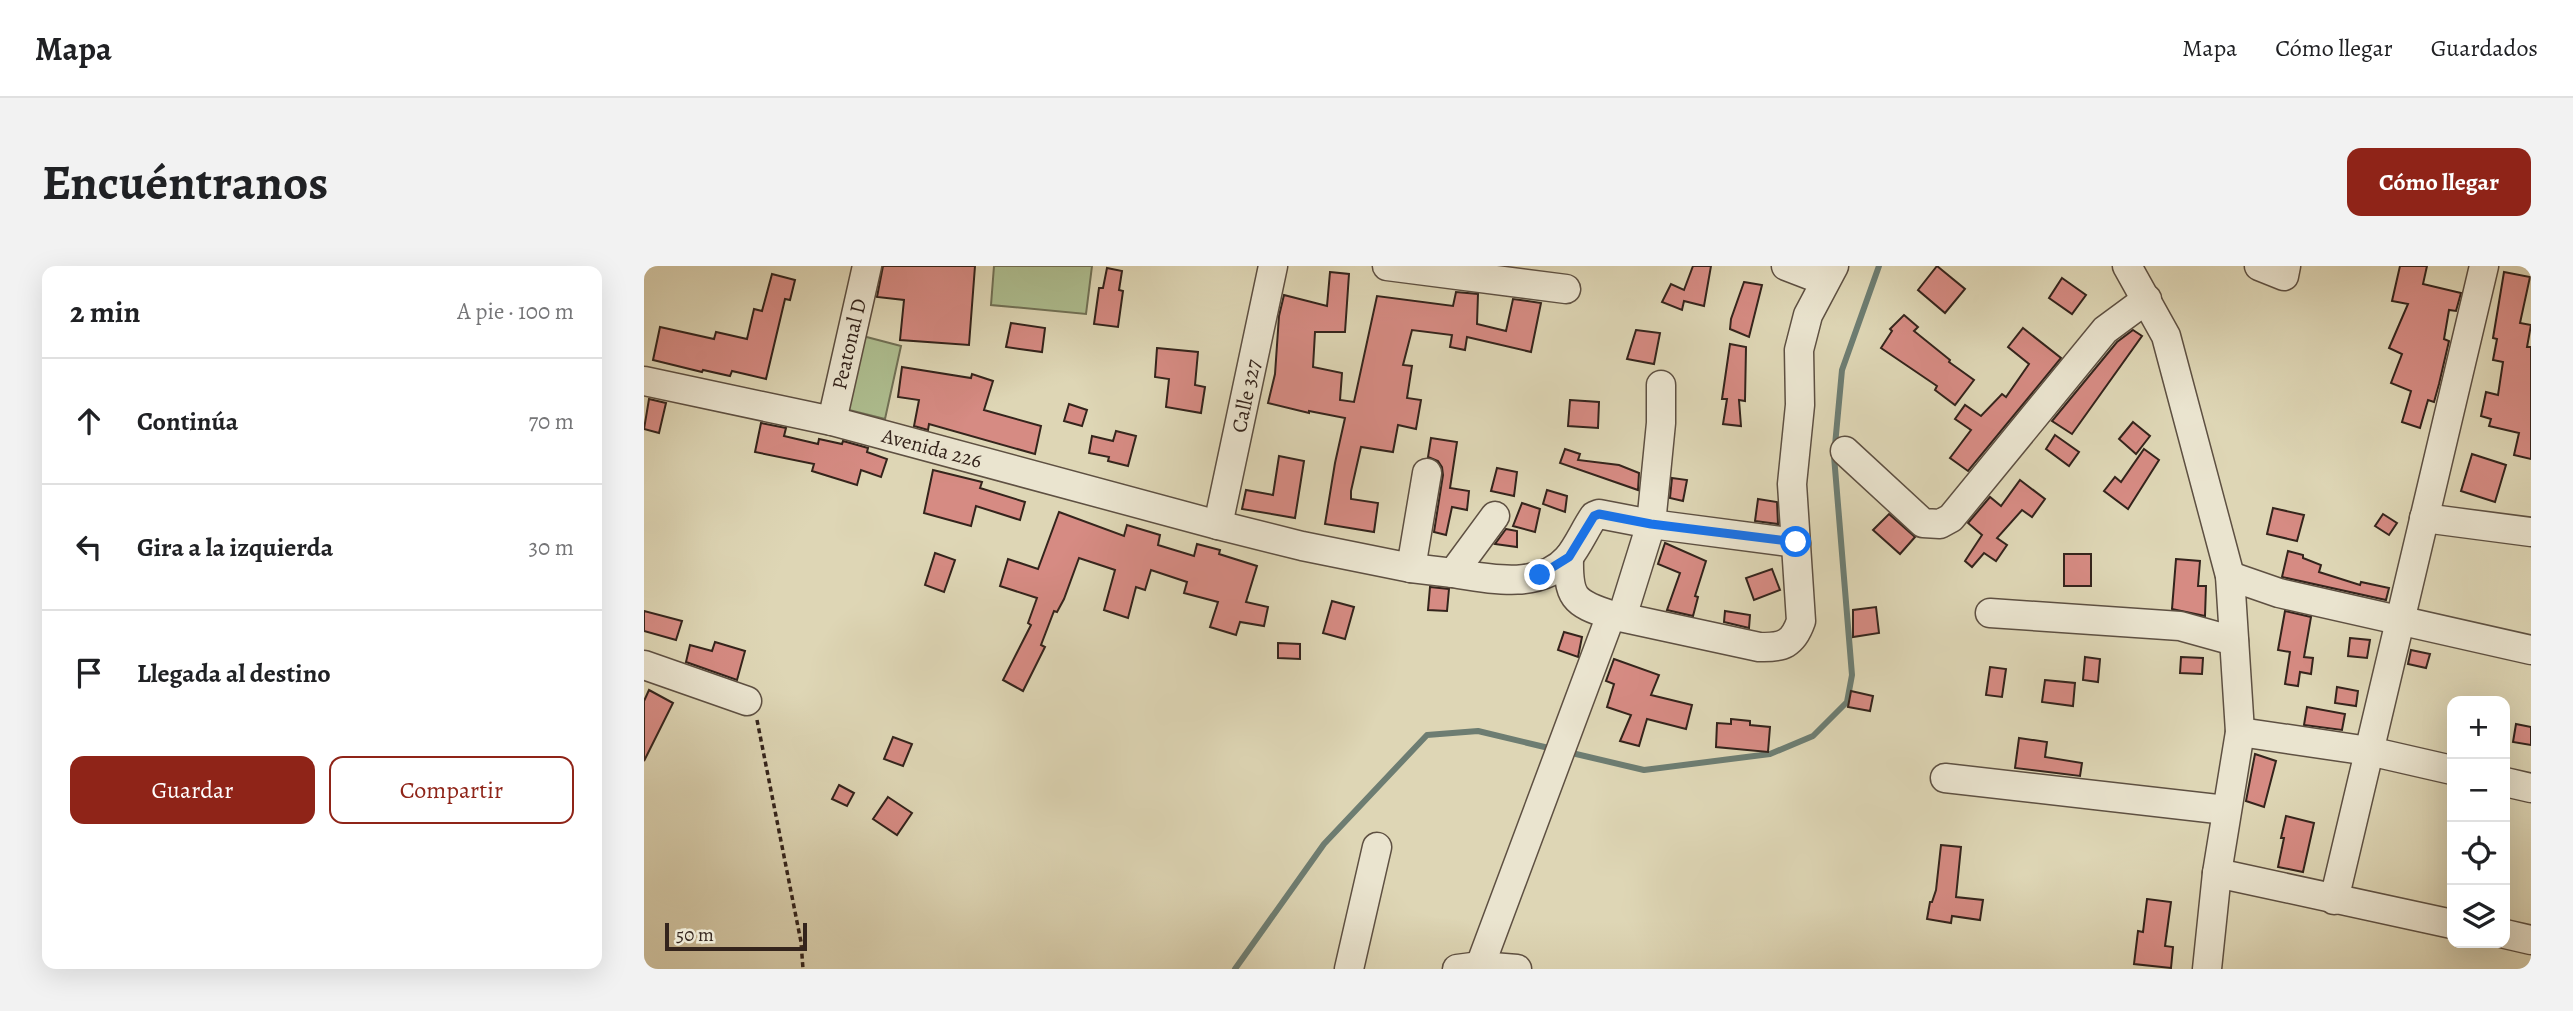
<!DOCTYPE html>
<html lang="es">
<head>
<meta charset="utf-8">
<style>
  :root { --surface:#fff; --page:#f2f2f2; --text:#202124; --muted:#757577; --line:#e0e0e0; --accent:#8f2418 }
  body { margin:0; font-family:Alegreya,serif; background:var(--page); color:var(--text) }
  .controls { position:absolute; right:21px; bottom:21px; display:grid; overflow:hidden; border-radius:14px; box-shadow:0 7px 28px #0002 }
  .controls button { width:63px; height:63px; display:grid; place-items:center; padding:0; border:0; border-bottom:2px solid var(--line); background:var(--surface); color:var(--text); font:35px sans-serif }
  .scale { position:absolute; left:21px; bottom:18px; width:142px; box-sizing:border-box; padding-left:7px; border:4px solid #34241c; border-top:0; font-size:19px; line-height:24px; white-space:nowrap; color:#34241c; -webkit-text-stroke:5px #eae4cf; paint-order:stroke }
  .stop { position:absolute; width:21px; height:21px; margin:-16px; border:5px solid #1a73e8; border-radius:50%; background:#fff }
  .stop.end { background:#1a73e8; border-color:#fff; box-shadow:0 2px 7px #0008 }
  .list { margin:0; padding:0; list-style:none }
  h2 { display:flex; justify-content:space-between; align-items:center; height:91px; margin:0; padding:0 28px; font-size:30px }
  h2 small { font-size:23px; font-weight:400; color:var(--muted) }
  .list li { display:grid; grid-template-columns:46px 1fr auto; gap:21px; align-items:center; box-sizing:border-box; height:126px; padding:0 28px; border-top:2px solid var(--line) }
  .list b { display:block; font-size:26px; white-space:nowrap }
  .list em { font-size:23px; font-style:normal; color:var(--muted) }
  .actions { display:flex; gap:14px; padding:21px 28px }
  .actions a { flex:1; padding:16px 0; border:2px solid var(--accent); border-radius:14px; text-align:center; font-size:24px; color:var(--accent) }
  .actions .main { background:var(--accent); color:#fff }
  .icon { flex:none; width:38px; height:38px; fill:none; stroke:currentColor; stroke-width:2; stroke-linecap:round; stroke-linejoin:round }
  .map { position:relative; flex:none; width:1887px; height:703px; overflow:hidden; border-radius:14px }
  header { display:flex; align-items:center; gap:42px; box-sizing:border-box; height:98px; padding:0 35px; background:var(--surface); border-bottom:2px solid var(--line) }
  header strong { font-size:33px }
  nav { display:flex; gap:38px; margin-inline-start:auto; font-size:24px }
  .intro { display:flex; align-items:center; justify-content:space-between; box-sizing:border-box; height:168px; padding:0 42px }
  h1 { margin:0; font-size:49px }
  .button { padding:18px 32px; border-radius:14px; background:var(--accent); color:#fff; font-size:24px; font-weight:700 }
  main { display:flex; gap:42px; padding:0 42px }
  aside { flex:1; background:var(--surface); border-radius:14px; box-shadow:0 7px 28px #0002 }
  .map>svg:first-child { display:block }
  .green { fill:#aebe90; stroke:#717156; stroke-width:2 }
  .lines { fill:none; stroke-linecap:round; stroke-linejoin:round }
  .stream { stroke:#6d7d72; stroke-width:6 }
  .building { fill:#d68b83; stroke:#34241c; stroke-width:2 }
  .minor-casing { stroke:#5e5042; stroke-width:31 }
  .path { stroke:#34241c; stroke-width:3.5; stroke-dasharray:5 3.5; stroke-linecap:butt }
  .minor { stroke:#eae4cf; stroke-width:28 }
  .route { stroke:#1a73e8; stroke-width:9 }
  .labels { text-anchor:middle; stroke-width:5; stroke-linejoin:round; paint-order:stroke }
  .street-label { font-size:21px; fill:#34241c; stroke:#eae4cf }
</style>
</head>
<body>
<header>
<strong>Mapa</strong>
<nav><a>Mapa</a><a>Cómo llegar</a><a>Guardados</a></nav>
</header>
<div class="intro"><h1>Encuéntranos</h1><a class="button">Cómo llegar</a></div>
<main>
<aside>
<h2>2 min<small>A pie · 100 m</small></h2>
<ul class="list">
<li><svg class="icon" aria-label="ahead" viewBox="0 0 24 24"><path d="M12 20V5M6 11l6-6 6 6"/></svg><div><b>Continúa</b></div><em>70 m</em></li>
<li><svg class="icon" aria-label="left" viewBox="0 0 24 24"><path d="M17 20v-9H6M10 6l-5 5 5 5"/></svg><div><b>Gira a la izquierda</b></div><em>30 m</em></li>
<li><svg class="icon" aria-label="arrive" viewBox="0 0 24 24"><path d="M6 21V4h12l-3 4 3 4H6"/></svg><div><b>Llegada al destino</b></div></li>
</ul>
<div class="actions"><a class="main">Guardar</a><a>Compartir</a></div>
</aside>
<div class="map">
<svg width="1887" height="703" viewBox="0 0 1887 703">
  <rect width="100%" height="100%" fill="#ded6b5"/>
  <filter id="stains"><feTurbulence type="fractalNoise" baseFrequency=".00286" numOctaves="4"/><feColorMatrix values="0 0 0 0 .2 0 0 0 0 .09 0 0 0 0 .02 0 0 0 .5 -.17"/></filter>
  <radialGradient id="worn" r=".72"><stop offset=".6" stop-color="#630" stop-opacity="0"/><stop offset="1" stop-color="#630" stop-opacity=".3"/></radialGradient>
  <g class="green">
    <polygon points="350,0 448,0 442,48 347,39"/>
    <polygon points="215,69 257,80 241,153 197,142"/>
  </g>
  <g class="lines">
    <g class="stream">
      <polyline points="932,488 1000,504 1126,488 1169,470 1203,436 1208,409 1190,190 1198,104 1235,0"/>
      <polyline points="591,703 680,578 783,469 834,465 909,483"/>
    </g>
  </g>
  <g class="building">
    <polygon points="239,0 331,0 325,79 256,74 260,34 233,31"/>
    <polygon points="1049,0 1067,0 1060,40 1040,35 1038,44 1018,36 1027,18 1040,24"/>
    <polygon points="1293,0 1321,23 1301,47 1274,24"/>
    <polygon points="1756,0 1783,0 1779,18 1817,27 1812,45 1805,44 1800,73 1805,75 1795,118 1790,136 1784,134 1776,162 1758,156 1767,125 1747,117 1758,88 1745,82 1764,38 1748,35"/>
    <polygon points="463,2 478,5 475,24 479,25 474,61 450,58 455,22 459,22"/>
    <polygon points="686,6 705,8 701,66 671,66 669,101 698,107 696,134 710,136 733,30 809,40 812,26 834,28 833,58 862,65 869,33 897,37 887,86 823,71 821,84 806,81 808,69 768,64 759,99 768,100 763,132 777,134 772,163 754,159 749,186 717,181 707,225 707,233 734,237 730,266 681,258 691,197 701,152 665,145 665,147 624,137 631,108 635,50 640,29 683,40"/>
    <polygon points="1860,6 1886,11 1876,57 1887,59 1883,81 1887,81 1887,193 1870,189 1875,167 1845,160 1847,153 1837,150 1842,126 1854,129 1859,96 1849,94 1853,73 1849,72"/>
    <polygon points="128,8 151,14 146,34 141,33 122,113 88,105 86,110 59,104 58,106 9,94 16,61 70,73 72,66 103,73 110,43 118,45"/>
    <polygon points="1418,12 1442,29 1428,48 1405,32"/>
    <polygon points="1100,16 1118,19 1105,71 1086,63 1087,53"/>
    <polygon points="1260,49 1274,61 1270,65 1306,94 1305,96 1330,114 1311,139 1291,124 1293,120 1237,82 1248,65 1246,63"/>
    <polygon points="367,57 401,62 398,86 362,81"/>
    <polygon points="1379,62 1417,92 1324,205 1306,192 1327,164 1311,153 1321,139 1337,150 1358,128 1362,131 1385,98 1364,81"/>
    <polygon points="992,64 1016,67 1010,98 983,93"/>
    <polygon points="1489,64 1498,70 1428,168 1408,155 1473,76"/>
    <polygon points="1086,78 1102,81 1101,135 1095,134 1097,160 1079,158 1083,133 1078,133"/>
    <polygon points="513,82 554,86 551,119 561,121 557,147 522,141 525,113 511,111"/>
    <polygon points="258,101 327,112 328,108 349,115 340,144 397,160 391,188 285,158 284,164 270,160 275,134 254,131"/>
    <polygon points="5,133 22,137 15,167 0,163"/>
    <polygon points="926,134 955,136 954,162 924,160"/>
    <polygon points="425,138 443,144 438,160 420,155"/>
    <polygon points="1489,156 1506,170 1492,188 1475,173"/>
    <polygon points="117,157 142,162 140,170 174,178 175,173 198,178 199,175 224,182 223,186 243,193 237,211 217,204 213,219 168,205 170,198 111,186"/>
    <polygon points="472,165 492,170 484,200 464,195 465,191 445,187 448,170 469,175"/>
    <polygon points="1411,169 1435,186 1425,200 1402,183"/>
    <polygon points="787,172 813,176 806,222 825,225 823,244 808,241 802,269 790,266 799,209 798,201 794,195 784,191"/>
    <polygon points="921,183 936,188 934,194 975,199 995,207 994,224 916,197"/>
    <polygon points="1500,183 1515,194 1484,243 1460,225 1471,211 1477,216"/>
    <polygon points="1828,188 1862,199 1851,236 1817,225"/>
    <polygon points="635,190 660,195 651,252 598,243 602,224 629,229"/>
    <polygon points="853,202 873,206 870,230 847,225"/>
    <polygon points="289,204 338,216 336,222 381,236 376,254 332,240 327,260 280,247"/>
    <polygon points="1028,212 1043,214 1039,235 1026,232"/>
    <polygon points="1376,214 1401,233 1388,251 1378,244 1353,272 1363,279 1352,295 1340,287 1328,301 1321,295 1338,269 1324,257 1346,231 1357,240"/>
    <polygon points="903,224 923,230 921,246 899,238"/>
    <polygon points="1114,233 1133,236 1134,258 1111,255"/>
    <polygon points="878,237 896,243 891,266 869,260"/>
    <polygon points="1629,242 1660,249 1653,275 1623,268"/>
    <polygon points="415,246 480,270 483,259 516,269 514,279 550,290 553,278 576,284 575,288 613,300 602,336 624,341 620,360 596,356 592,369 566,361 574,336 540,327 543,316 507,304 501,324 492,321 484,352 460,344 471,304 435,292 420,333 413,346 410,345 397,379 401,381 379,425 359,414 387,359 384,357 393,332 356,320 364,293 394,303"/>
    <polygon points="1245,248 1271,271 1256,288 1229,264"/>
    <polygon points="1739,248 1753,257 1745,269 1731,260"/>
    <polygon points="862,263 873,265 873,281 851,278"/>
    <polygon points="1021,277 1062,295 1051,330 1054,331 1049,350 1023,344 1036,307 1014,298"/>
    <polygon points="1644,285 1659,289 1659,292 1677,299 1675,306 1716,319 1717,316 1745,322 1742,334 1638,311"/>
    <polygon points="291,287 311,294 300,326 281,319"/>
    <rect x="1420" y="288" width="27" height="32"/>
    <polygon points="1532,293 1556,295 1554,320 1562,320 1561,350 1528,343"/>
    <polygon points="1128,303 1136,324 1110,334 1102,312"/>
    <polygon points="786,321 805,323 803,345 784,344"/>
    <polygon points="688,335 710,341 701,373 679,367"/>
    <polygon points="1232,341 1235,367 1209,371 1209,344"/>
    <polygon points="0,345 38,355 32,374 0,365"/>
    <polygon points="1081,345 1106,349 1105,362 1080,356"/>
    <polygon points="1641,345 1667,351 1660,391 1669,392 1667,408 1656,406 1654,420 1641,418 1646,386 1634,384"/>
    <polygon points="920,366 938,371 934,391 914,384"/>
    <polygon points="1706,372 1726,374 1723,392 1704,390"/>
    <polygon points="71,376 101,385 93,414 42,396 46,379 68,385"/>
    <polygon points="634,377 656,378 656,393 634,392"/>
    <polygon points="1767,384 1786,388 1782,402 1764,398"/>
    <polygon points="1441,391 1456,393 1454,416 1439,414"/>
    <polygon points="1537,391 1559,392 1558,408 1536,407"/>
    <polygon points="970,393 1015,409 1007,429 1048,439 1042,463 1003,453 995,480 976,475 987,449 963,441 970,418 962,415"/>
    <polygon points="1346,401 1362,403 1358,431 1342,429"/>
    <polygon points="1401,414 1431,417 1429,440 1398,436"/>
    <polygon points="1693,421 1714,425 1712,440 1691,437"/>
    <polygon points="5,424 29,437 0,495 0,435"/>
    <polygon points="1207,425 1229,430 1226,445 1204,441"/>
    <polygon points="1663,441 1701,448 1698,464 1660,459"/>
    <polygon points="1087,453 1106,455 1106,459 1126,461 1124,486 1072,481 1073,457 1087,458"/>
    <polygon points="1872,458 1887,461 1887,479 1869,476"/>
    <polygon points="249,471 268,478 259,500 240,493"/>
    <polygon points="1375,472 1403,476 1401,491 1438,497 1436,510 1371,502"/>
    <polygon points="1611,488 1632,495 1620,541 1602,535"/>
    <polygon points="195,519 210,527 203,540 188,533"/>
    <polygon points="244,531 268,547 253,569 229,553"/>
    <polygon points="1642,550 1670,557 1659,606 1634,601 1640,572 1637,572"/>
    <polygon points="1297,579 1317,581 1312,631 1339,634 1336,654 1308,650 1307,657 1283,653 1286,636 1288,636 1292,624"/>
    <polygon points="1503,633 1527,636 1521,680 1529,681 1527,702 1490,698 1494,665 1499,666"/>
  </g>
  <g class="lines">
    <defs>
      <g id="minor">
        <polyline points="743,0 922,23"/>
        <polyline points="1142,0 1181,15"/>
        <polyline points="1483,0 1522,70 1586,310 1596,466 1573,607 1563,703"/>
        <polyline points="1615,0 1640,10 1642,0"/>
        <polyline points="0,115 188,155 574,259 658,280 767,302 783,207"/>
        <polyline points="188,155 223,0"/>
        <polyline points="1201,185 1279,257 1296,258 1307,252 1461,64 1503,33"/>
        <polyline points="1780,252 1887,266"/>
        <polyline points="574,259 629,0"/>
        <path d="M925,291C924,331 929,337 967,349"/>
        <polyline points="767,302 809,307 851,250"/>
        <path d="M809,307C845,313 896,324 924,292C934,280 941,263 950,250L955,248L1007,258L1152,277"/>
        <polyline points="1586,310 1635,327 1887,384"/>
        <polyline points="1346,347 1536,360 1590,375"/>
        <polyline points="978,351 1007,258 1017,157 1017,119"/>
        <polyline points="0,399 103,435"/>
        <polyline points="1596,466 1725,485 1808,504"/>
        <polyline points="1301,512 1582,544"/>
        <polyline points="1861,516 1887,522"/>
        <polyline points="1573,607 1808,658"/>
        <polyline points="1690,634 1840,0"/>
        <polyline points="1861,668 1887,674"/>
        <path d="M836,700L967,349L1115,381C1139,382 1149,378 1157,355L1148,218L1156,139L1155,84L1164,49L1190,0"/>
        <polyline points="705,703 733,581"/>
        <polyline points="813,703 836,700 873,703"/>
      </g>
    </defs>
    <use href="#minor" class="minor-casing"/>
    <polyline class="path" points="113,454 157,676 159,703"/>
    <use href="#minor" class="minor"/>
  </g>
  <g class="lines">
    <polyline class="route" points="896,309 925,291 950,250 955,248 1007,258 1152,276"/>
  </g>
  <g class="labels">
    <g class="street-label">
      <text transform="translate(205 78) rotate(-77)" y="7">Peatonal D</text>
      <text transform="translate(602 130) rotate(-78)" y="7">Calle 327</text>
      <text transform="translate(288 182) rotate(15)" y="7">Avenida 226</text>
    </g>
  </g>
  <rect width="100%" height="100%" filter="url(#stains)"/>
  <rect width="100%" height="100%" fill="url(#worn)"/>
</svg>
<div class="controls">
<button>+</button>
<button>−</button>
<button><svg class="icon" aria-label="locate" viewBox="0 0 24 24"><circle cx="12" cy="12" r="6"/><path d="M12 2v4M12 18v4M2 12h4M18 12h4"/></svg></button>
<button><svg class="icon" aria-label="layers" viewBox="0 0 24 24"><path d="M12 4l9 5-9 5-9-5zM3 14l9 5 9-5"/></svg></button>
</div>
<div class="scale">50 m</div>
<div class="stop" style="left:1152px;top:276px"></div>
<div class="stop end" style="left:896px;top:309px"></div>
</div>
</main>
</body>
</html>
